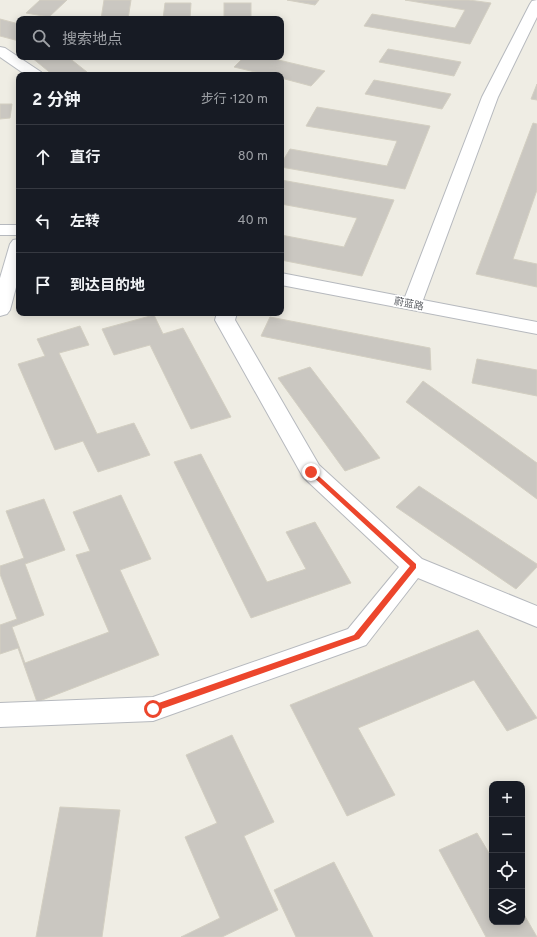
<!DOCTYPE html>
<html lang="zh">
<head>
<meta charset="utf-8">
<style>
  :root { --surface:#171b24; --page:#20242c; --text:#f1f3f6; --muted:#9ea1a6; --line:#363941 }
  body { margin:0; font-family:Overpass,"Noto Sans SC",sans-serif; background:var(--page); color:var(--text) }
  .controls { position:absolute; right:12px; bottom:12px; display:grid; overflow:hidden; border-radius:8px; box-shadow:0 2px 10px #0003 }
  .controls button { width:36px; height:36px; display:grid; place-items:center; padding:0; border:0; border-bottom:1px solid var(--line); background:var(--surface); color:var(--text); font:20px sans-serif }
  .stop { position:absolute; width:12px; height:12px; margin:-9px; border:3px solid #ec462c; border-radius:50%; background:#fff }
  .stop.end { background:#ec462c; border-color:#fff; box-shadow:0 1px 4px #0008 }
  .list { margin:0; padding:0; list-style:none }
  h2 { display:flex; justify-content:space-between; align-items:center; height:52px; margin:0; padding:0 16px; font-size:17px }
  h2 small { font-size:13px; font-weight:400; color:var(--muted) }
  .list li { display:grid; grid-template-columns:26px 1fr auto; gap:12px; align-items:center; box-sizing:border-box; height:64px; padding:0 16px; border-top:1px solid var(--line) }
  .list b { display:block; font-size:15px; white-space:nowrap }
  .list em { font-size:13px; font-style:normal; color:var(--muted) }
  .icon { flex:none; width:22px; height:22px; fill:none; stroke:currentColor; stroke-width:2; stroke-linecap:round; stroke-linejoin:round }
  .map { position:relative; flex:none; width:537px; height:937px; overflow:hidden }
  .search { position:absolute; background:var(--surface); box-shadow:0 2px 10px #0003; left:16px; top:16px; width:268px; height:44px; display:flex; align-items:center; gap:10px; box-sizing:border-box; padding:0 14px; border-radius:8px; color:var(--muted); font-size:15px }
  .panel { position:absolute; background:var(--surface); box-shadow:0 2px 10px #0003; left:16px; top:72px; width:268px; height:244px; border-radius:8px }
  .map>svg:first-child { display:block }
  .building { fill:#cac7c1; stroke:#d3cfc2 }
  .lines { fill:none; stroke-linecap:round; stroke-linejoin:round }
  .minor-casing { stroke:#b6b9be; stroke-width:2 }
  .minor { fill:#fff; fill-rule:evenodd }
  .route { fill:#ec462c }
  .labels { text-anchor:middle; stroke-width:3.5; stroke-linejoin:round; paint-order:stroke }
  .street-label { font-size:10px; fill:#5c5f64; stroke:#fff }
</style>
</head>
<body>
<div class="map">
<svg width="537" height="937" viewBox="0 0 537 937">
  <rect width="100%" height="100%" fill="#efede4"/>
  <g class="building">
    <polygon points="40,0 67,0 49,17 26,13"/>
    <polygon points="104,0 131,0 128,19 101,19"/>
    <polygon points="287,0 319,0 315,5"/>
    <polygon points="405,0 469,0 491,3 470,44 364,26 372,14 455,28 465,10"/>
    <polygon points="165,3 191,3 190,19 163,19"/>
    <rect x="224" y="3" width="27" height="16"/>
    <polygon points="0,19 19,24 19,41 0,36"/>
    <polygon points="388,49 461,62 454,76 379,62"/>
    <polygon points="31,57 68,57 87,72 88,75 53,75"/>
    <polygon points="244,57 266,57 325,71 311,86 281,78 281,75 268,75 234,67"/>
    <polygon points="374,80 451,94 442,109 365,94"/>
    <polygon points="537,84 537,100 531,99"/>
    <polygon points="0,104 12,104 10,118 0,119"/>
    <polygon points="317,107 430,126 405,189 281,167 281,164 290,149 387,166 397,141 306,126"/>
    <polygon points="533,123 537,124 537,190 513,259 537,264 537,287 476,274"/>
    <polygon points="281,180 394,200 362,276 281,260 281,235 344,247 357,218 281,204"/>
    <polygon points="154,315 163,334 183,328 231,417 191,429 150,345 114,355 102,329"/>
    <polygon points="270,317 430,348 431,370 261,336"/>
    <polygon points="80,326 89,345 59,353 97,434 134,423 150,455 98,472 83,441 55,450 18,364 45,356 37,339"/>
    <polygon points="477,359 537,370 537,396 472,383"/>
    <polygon points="310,367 380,458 345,471 278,378"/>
    <polygon points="423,381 537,463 537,499 406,402"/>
    <polygon points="201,454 267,582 306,569 286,532 315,522 351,583 251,618 174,462"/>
    <polygon points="419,486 537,564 537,567 516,589 396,507"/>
    <polygon points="121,495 151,559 120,570 159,655 37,702 18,648 0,654 0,625 17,619 0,574 0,566 24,558 6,511 44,499 65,550 25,564 44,615 12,627 25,663 109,632 76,555 90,551 73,512"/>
    <polygon points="478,630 537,718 507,731 474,680 358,728 395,795 347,816 290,705"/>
    <polygon points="232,735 274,822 244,836 278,910 222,937 181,937 220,918 185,837 217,823 186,755"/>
    <polygon points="60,807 120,810 102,937 36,937"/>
    <polygon points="477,833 492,858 492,922 522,922 522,911 537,937 486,937 439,850"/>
    <polygon points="334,862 373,937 296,937 274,890"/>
  </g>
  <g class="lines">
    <defs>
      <g id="minor">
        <polygon points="537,0 537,17 498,97 423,300 537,322 537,334 281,285 281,273 405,297 482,97 530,4 532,1"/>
        <polygon points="0,47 5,48 41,72 43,75 26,75 0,57"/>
        <rect x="0" y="225" width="19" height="10"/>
        <polygon points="19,239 19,276 10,310 7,314 0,316 0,278 10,244 13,240"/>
        <polygon points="217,313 237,313 235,320 319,465 422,559 537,606 537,627 418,578 366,645 153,721 0,727 0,703 153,697 348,629 399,567 303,477 215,320"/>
      </g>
    </defs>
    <use href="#minor" class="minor-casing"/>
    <use href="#minor" class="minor"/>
  </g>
  <polygon class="route" points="311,469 416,564 416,568 359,639 153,712 150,711 150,706 354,635 410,566 309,473 308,472"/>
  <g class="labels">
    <g class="street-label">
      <text transform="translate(409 303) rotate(11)" y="4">蔚蓝路</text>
    </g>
  </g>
</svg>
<div class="controls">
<button>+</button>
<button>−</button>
<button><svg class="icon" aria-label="locate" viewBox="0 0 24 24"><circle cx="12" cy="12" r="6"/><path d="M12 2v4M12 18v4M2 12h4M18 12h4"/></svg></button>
<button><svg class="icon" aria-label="layers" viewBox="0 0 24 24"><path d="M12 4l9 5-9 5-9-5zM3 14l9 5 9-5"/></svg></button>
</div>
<div class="stop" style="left:153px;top:709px"></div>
<div class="stop end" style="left:311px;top:472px"></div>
<div class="search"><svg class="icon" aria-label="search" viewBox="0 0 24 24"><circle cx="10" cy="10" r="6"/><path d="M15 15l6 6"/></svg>搜索地点</div>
<section class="panel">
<h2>2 分钟<small>步行 · 120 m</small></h2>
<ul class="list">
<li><svg class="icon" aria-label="ahead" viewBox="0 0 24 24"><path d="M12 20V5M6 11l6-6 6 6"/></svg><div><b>直行</b></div><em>80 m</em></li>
<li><svg class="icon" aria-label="left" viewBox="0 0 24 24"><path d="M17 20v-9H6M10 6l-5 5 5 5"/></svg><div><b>左转</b></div><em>40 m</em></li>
<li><svg class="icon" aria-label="arrive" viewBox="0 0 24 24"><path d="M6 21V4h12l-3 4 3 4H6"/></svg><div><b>到达目的地</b></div></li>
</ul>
</section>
</div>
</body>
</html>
